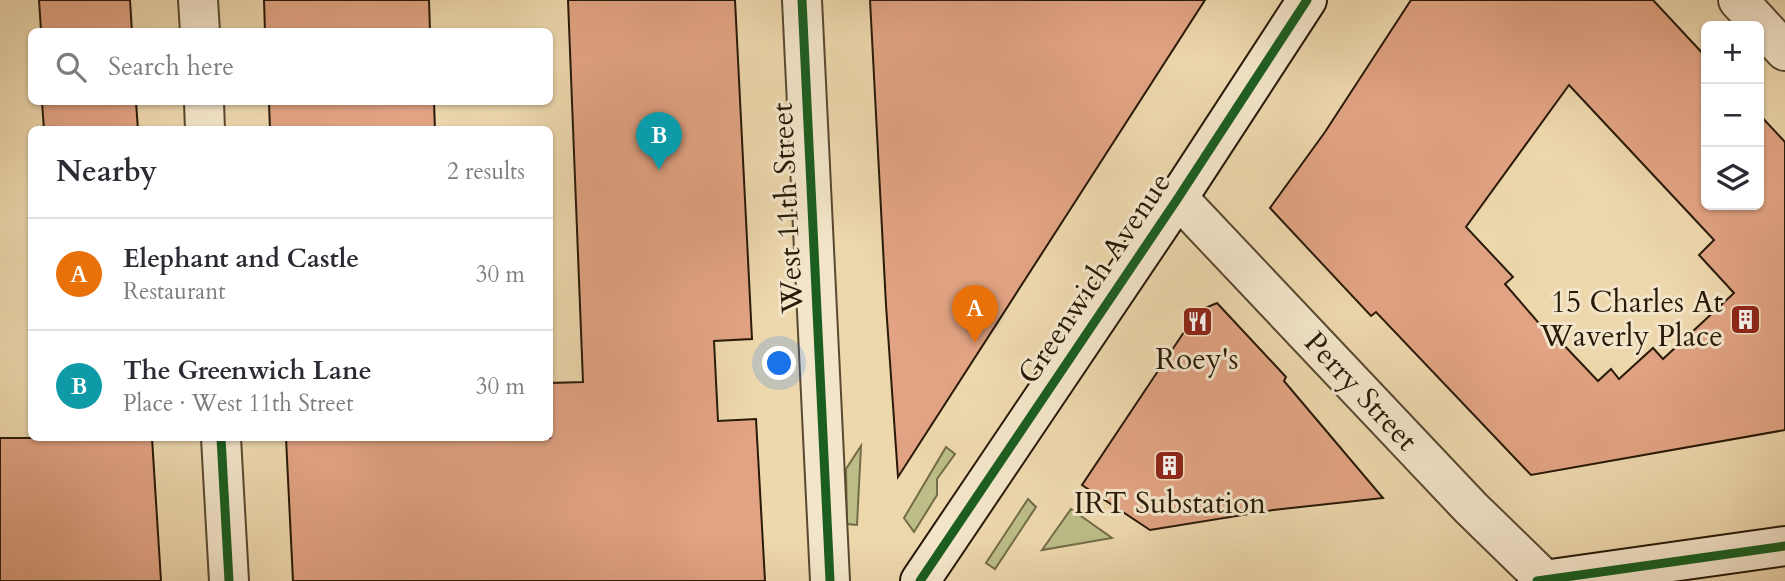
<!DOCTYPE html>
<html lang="en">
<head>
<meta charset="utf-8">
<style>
  :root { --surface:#fff; --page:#f2f2f3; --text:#2b2b33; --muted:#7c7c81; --line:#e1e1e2; --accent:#8f2418 }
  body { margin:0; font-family:Cardo,serif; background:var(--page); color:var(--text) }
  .controls { position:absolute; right:21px; top:21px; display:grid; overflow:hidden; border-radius:10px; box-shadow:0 2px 5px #0004 }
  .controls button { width:63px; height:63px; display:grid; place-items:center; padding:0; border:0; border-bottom:2px solid var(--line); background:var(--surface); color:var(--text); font:35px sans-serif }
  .you { position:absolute; left:780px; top:364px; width:24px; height:24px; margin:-18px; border:5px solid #fff; border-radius:50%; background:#1a73e8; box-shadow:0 0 0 10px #1a73e833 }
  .badge { display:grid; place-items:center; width:46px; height:46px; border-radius:50%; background:var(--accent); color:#fff; font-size:23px; font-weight:700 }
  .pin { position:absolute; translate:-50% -58px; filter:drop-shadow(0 2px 4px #0008) }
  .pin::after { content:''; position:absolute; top:37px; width:24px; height:21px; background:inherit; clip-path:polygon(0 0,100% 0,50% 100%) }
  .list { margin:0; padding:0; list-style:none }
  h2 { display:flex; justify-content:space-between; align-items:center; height:91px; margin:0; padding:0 28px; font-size:30px }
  h2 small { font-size:23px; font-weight:400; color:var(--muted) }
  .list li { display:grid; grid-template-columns:46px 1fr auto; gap:21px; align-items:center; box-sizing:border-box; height:112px; padding:0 28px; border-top:2px solid var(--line) }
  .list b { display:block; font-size:26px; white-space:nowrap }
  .list p { margin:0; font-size:23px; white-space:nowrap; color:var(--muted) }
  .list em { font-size:23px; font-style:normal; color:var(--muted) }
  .icon { flex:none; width:38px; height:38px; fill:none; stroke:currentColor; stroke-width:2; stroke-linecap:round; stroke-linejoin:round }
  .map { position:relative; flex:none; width:1785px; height:581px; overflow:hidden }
  .search { position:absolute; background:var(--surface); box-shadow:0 2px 5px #0004; left:28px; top:28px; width:525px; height:77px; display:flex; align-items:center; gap:18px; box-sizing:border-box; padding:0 24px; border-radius:10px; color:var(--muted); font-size:26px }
  .panel { position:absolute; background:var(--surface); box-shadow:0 2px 5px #0004; left:28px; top:126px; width:525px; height:315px; border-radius:10px }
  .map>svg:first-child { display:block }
  .green { fill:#bcbd88; stroke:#726c48; stroke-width:2 }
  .building { fill:#e1a383; stroke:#281a07; stroke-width:2; fill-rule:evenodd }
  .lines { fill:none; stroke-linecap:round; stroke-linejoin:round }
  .minor-casing { stroke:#594930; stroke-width:42 }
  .secondary-casing { stroke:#281a07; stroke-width:42 }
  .minor { stroke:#f3e5ca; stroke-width:38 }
  .secondary { stroke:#f3e5ca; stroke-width:38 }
  .cycleway-casing { stroke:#f3e5ca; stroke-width:13 }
  .cycleway { stroke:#1b5e20; stroke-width:9 }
  .labels { text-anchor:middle; stroke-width:6; stroke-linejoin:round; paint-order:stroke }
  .street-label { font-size:30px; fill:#281a07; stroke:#f3e5ca }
  .poi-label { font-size:30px; fill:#281a07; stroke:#f3e5ca }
</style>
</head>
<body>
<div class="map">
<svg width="1785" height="581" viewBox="0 0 1785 581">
  <rect width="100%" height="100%" fill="#edd7ad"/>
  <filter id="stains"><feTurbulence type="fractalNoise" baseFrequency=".00286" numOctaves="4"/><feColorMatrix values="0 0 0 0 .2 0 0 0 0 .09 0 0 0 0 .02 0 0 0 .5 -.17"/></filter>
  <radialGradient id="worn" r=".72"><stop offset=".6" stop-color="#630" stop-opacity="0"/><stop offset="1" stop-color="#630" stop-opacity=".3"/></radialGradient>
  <g class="green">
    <polygon points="861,446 857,525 847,524 846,469"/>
    <polygon points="946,447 955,454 937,479 937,495 914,532 904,518"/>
    <polygon points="1028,499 1036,507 995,569 986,563"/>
    <polygon points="1071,509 1112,538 1042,550"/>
  </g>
  <g class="building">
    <polygon points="39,0 130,0 132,32 37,32 41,30"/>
    <polygon points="264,0 429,0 430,32 265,32"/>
    <polygon points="568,0 735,0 752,339 714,341 718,421 756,419 765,581 293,581 286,438 550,438 550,383 583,382"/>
    <polygon points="870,0 1205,0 898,477 886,305"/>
    <path d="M1411,0H1653L1706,57V205H1759V114L1785,142V430L1531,475L1376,312L1371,316L1270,208L1325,132ZM1569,85L1714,240L1699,255L1734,293L1663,359L1653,348L1619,379L1611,369L1598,381L1560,341L1557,344L1505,284L1513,277L1466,227Z"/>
    <polygon points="42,102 136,102 138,130 44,130"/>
    <polygon points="269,102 434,102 435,130 270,130"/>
    <polygon points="1217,303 1286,377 1284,381 1383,498 1273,510 1150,530 1082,485 1198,311"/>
    <polygon points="0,438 152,438 161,581 0,581"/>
  </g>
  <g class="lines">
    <defs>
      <g id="minor">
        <polyline points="198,0 200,32"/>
        <polyline points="802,0 830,581"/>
        <polyline points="1738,0 1785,51"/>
        <polyline points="204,102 205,130"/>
        <polyline points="1178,198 1471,508 1546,581"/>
        <polyline points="221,438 229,581"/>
      </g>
      <g id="secondary">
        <polyline points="920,581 1178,198 1307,0"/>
        <polyline points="1537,581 1785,546"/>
      </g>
    </defs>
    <use href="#minor" class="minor-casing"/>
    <use href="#secondary" class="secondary-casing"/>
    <use href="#minor" class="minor"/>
    <use href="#secondary" class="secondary"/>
    <defs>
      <g id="cycleway">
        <polyline points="802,0 830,581"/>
        <polyline points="221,438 229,581"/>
        <polyline points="920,581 1178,198 1307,0"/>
        <polyline points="1537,581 1785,546"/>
      </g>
    </defs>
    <use href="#cycleway" class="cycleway-casing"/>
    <use href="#cycleway" class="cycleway"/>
  </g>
  <defs>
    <symbol id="building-square" viewBox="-11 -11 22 22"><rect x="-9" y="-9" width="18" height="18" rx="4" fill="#8f2418" stroke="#f3e5ca"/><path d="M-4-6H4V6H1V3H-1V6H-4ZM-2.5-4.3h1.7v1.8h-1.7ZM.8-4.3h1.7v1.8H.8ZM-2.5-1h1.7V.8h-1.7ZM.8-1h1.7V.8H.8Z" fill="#fff"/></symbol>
    <symbol id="restaurant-square" viewBox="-11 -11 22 22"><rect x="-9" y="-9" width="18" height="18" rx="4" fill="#8f2418" stroke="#f3e5ca"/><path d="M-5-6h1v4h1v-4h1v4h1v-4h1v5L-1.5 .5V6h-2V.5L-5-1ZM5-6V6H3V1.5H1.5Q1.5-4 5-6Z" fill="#fff"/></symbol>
  </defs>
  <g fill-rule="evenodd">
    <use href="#building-square" x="1728" y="302" width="35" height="35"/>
    <use href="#restaurant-square" x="1180" y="304" width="35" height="35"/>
    <use href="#building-square" x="1152" y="448" width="35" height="35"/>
  </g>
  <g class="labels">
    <g class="street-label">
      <text transform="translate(787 208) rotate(-93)" y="10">West 11th Street</text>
      <text transform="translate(1094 278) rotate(-56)" y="10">Greenwich Avenue</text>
      <text transform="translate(1361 391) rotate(47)" y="10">Perry Street</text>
    </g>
    <g class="poi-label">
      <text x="1723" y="312" text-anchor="end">15 Charles At<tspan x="1723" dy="34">Waverly Place</tspan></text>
      <text x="1197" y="369">Roey's</text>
      <text x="1170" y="513">IRT Substation</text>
    </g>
  </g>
  <rect width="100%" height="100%" filter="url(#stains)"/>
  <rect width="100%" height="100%" fill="url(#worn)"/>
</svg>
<div class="controls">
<button>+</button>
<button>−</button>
<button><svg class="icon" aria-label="layers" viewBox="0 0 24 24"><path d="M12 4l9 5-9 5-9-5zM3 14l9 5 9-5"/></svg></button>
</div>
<div class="you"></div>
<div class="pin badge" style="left:975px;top:343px;background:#e8710a">A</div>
<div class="pin badge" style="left:659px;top:170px;background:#0f9aa8">B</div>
<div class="search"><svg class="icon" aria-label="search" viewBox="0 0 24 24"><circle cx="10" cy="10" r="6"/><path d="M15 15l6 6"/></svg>Search here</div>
<section class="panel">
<h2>Nearby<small>2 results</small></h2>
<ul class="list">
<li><span class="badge" style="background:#e8710a">A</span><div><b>Elephant and Castle</b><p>Restaurant</p></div><em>30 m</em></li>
<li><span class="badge" style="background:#0f9aa8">B</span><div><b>The Greenwich Lane</b><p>Place · West 11th Street</p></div><em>30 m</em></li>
</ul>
</section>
</div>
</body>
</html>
